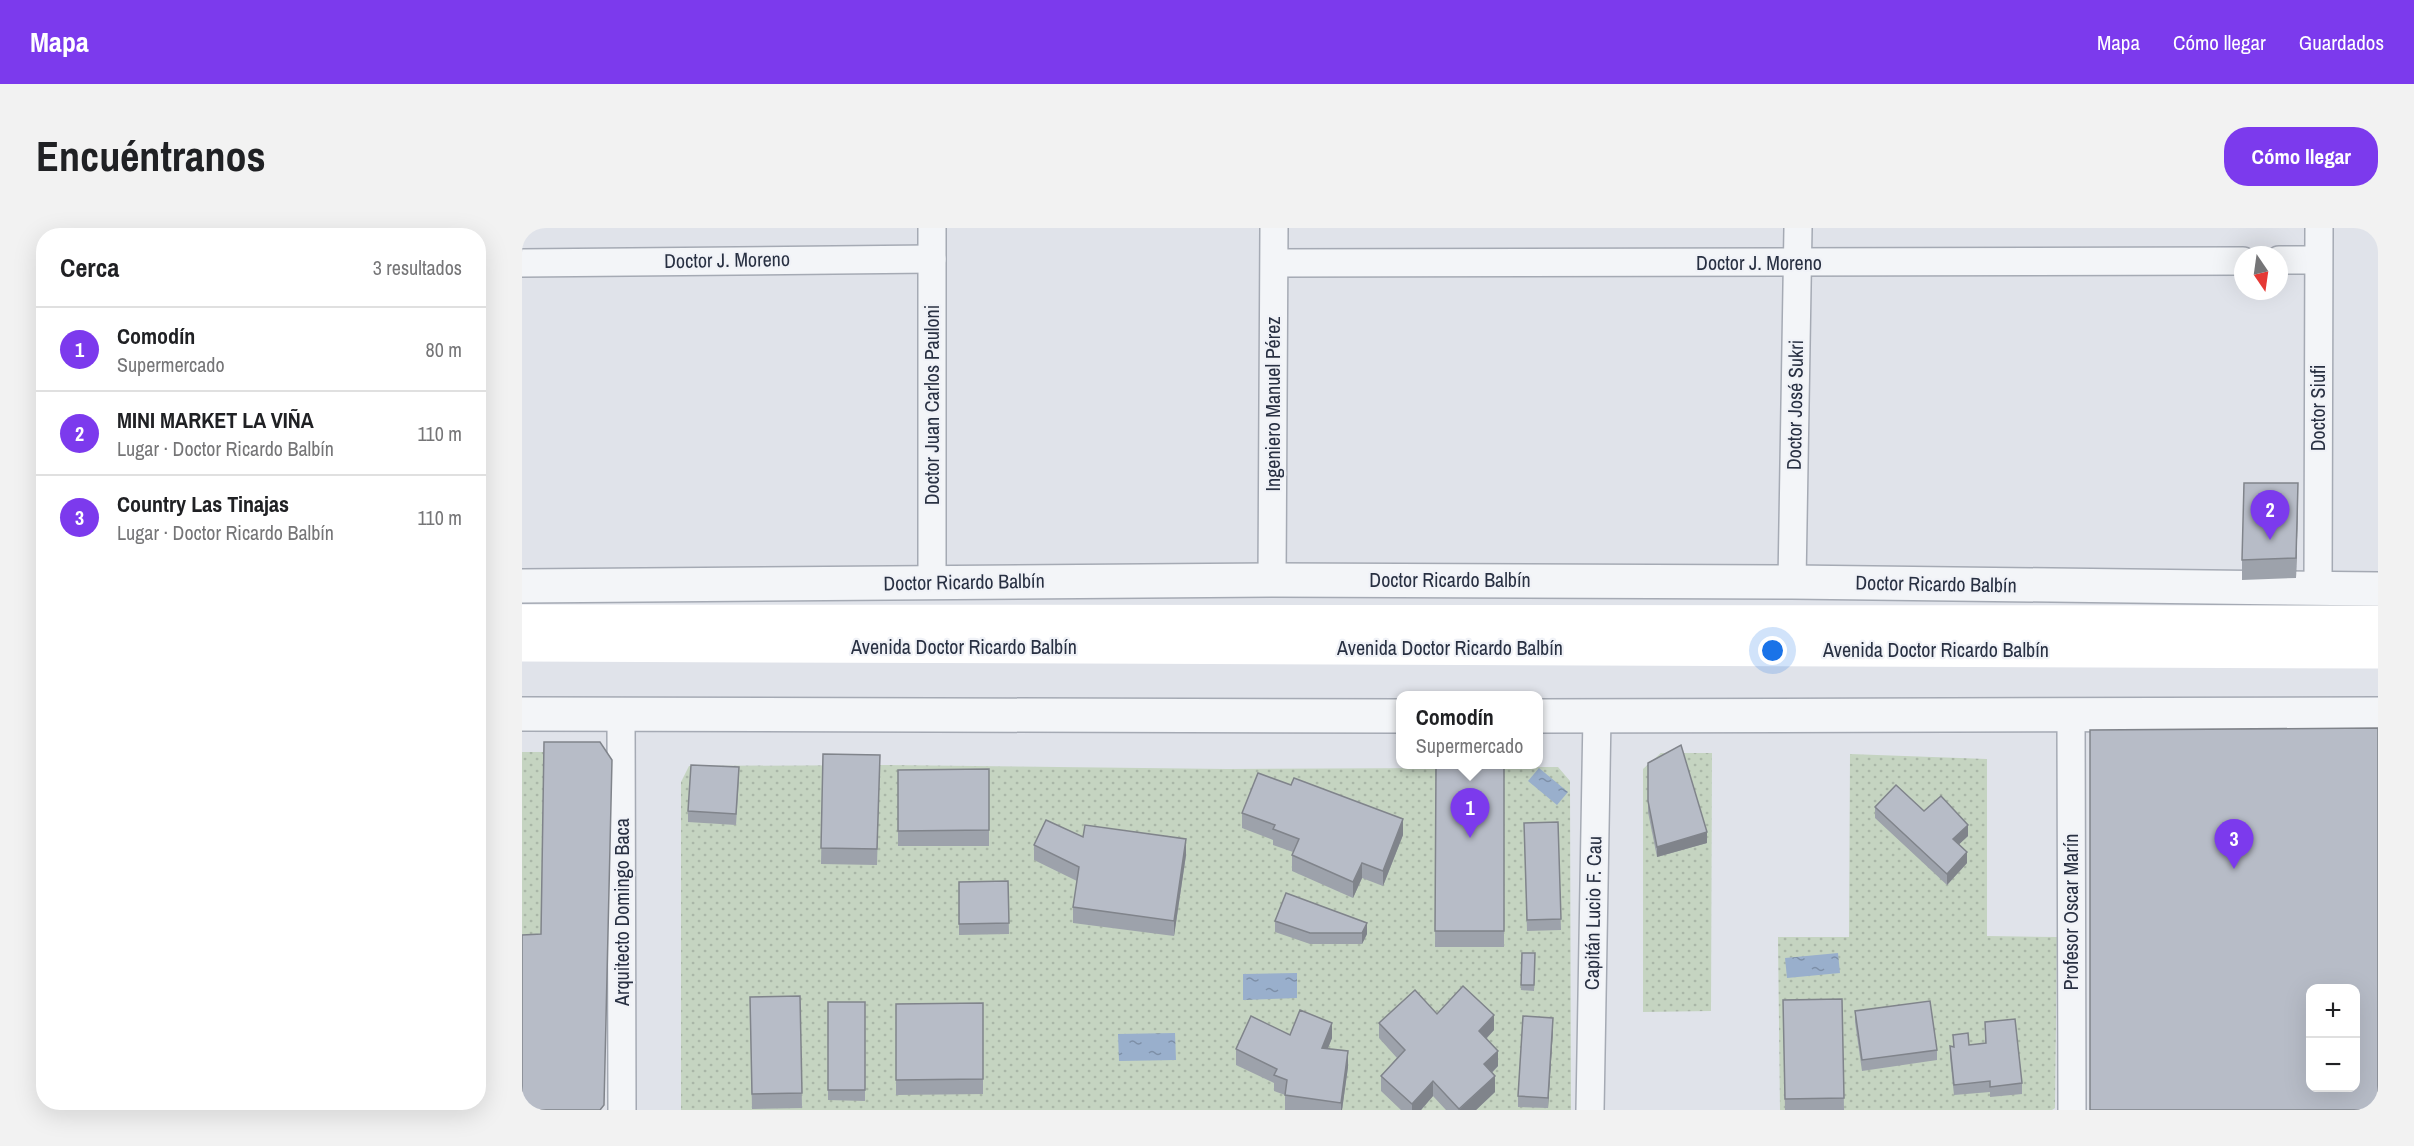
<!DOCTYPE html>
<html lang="es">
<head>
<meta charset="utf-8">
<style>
  :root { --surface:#fff; --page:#f2f2f2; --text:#202124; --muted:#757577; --line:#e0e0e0; --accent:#7c3aed }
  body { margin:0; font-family:"Archivo Narrow",sans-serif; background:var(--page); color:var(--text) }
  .controls { position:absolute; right:18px; bottom:18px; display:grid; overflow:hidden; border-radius:12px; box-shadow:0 6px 24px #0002 }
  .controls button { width:54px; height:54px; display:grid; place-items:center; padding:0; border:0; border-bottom:2px solid var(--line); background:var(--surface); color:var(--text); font:30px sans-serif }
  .compass { position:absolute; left:1712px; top:18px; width:54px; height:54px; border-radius:50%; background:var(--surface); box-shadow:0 6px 24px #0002; rotate:167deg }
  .you { position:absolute; left:1251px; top:423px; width:21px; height:21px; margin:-15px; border:4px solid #fff; border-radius:50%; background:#1a73e8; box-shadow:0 0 0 9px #1a73e833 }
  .badge { display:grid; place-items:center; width:39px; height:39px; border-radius:50%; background:var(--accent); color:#fff; font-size:20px; font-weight:700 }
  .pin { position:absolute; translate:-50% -50px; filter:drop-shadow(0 2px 3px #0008) }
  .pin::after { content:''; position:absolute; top:32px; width:21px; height:18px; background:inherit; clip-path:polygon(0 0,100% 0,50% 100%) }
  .popup { position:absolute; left:874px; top:463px; width:147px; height:78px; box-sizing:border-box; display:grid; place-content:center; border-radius:12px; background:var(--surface); filter:drop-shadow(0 2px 4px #0005); font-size:20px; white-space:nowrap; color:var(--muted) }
  .popup b { font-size:22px; color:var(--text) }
  .popup::after { content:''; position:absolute; left:50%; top:100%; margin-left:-12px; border:12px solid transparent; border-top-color:var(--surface) }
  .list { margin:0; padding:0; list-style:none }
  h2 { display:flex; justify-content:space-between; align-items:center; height:78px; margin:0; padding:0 24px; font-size:26px }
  h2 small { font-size:20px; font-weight:400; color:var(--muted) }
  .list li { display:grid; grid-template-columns:39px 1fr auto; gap:18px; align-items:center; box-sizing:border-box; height:84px; padding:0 24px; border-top:2px solid var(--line) }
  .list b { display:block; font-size:22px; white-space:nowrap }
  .list p { margin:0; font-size:20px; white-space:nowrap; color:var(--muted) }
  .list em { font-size:20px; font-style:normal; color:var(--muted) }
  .map { position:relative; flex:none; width:1856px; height:882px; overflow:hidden; border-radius:24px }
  header { display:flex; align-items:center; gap:36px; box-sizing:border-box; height:84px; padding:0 30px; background:var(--accent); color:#fff }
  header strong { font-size:28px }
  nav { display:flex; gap:33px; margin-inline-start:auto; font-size:21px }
  .intro { display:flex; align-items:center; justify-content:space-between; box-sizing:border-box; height:144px; padding:0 36px }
  h1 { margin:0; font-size:42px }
  .button { padding:15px 27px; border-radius:24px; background:var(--accent); color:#fff; font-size:21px; font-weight:700 }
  main { display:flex; gap:36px; padding:0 36px }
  aside { flex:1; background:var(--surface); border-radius:24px; box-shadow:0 6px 24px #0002 }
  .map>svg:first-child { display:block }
  .grass { fill:url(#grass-dots) }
  .water { fill:url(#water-ripples) }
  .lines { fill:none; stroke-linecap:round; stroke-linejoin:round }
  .minor-casing { stroke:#a5aab4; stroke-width:30 }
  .tertiary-casing { stroke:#a5aab4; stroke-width:36 }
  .minor { stroke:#f3f5f8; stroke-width:27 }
  .tertiary { stroke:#f3f5f8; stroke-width:33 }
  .secondary { stroke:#fff; stroke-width:33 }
  .wall { fill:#9da2ab }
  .shaded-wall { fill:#80848b }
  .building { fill:#b7bcc7; stroke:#80848b; stroke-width:1.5; fill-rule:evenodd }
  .labels { text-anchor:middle; stroke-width:4.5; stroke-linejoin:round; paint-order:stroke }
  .street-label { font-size:20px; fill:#283042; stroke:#f0f2f7 }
</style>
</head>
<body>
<header>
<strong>Mapa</strong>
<nav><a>Mapa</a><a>Cómo llegar</a><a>Guardados</a></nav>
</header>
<div class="intro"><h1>Encuéntranos</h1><a class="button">Cómo llegar</a></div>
<main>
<aside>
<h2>Cerca<small>3 resultados</small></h2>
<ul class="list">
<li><span class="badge">1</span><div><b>Comodín</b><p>Supermercado</p></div><em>80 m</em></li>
<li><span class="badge">2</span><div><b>MINI MARKET LA VIÑA</b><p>Lugar · Doctor Ricardo Balbín</p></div><em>110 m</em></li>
<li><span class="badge">3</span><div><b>Country Las Tinajas</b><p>Lugar · Doctor Ricardo Balbín</p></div><em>110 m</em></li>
</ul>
</aside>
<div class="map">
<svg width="1856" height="882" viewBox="0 0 1856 882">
  <defs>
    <pattern id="grass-dots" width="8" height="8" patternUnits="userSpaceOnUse" patternTransform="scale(1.5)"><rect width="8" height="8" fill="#c5d4c1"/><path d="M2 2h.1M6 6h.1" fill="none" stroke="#a9b6a7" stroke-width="1.8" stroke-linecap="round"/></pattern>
    <pattern id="water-ripples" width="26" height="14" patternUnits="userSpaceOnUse" patternTransform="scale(1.5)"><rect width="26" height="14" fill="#99afcc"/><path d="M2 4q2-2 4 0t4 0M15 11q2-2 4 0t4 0" fill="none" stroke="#7d8fa7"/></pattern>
  </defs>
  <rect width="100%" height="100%" fill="#e0e3ea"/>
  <g class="grass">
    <polygon points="0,524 22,524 19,717 0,718"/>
    <polygon points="1139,525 1190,525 1189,783 1121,784 1121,541"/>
    <polygon points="1328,526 1465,531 1465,708 1535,709 1533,880 1530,882 1258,882 1256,709 1327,709"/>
    <polygon points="364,537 705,541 914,540 982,718 982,539 1036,539 1048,553 1049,882 159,882 159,554 167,538"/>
  </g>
  <g class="water">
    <polygon points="1017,540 1046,564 1035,577 1006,553"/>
    <polygon points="1316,725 1318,745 1265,750 1263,730"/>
    <polygon points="775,745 775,770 721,772 721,746"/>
    <polygon points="653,805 654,832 597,833 596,806"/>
  </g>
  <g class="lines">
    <defs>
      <g id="minor">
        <polyline points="410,0 410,355"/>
        <polyline points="1757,32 1796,32"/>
        <polyline points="0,35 410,31"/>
        <polyline points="753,35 1721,33"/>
        <polyline points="750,352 752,0"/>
        <polyline points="1270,354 1276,0"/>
        <polyline points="1796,361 1797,0"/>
        <polyline points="99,486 100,882"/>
        <polyline points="1549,487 1550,882"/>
        <polyline points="1068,882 1075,488"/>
      </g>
      <g id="tertiary">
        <polyline points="0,358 750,352 1270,354 1856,361"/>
        <polyline points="0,486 879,488"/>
        <polyline points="1017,488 1856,486"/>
      </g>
    </defs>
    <use href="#minor" class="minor-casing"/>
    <use href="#tertiary" class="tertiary-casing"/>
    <use href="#minor" class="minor"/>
    <use href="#tertiary" class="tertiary"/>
    <g class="secondary">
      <polyline points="0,393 1856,394"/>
      <polyline points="0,417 1856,424"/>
    </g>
  </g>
  <g class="wall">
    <polygon points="1776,274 1774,350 1720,352 1720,332"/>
    <polygon points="301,526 358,527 355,637 299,636"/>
    <polygon points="1126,535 1185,615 1135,629 1126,584"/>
    <polygon points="914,537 982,537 982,719 913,719"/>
    <polygon points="467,541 467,618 376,618 376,542"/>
    <polygon points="217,550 214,597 166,594 166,583"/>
    <polygon points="1353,579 1402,583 1446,608 1437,616 1445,635 1425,657 1353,590"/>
    <polygon points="720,585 881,607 861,658 840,650 831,670 770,643 770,627 771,624 751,617 751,612 720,600"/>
    <polygon points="1036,594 1039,702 1005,703 1002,595"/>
    <polygon points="561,609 664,627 652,708 551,695 551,679 555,653 512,632 512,617"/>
    <polygon points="486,653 487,706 437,707 437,654"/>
    <polygon points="753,693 845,706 840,716 788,716 753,704"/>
    <polygon points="1000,725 1013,725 1012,763 999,762"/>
    <polygon points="278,768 280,880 230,881 228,769"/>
    <polygon points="1320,771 1322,882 1263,882 1261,772"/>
    <polygon points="306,774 343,774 343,873 306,872"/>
    <polygon points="461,775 461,866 374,867 374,776"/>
    <polygon points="1333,783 1415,822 1415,832 1340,843 1333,794"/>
    <polygon points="915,786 972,802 965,810 976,838 970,845 973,864 954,882 924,882 911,868 899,882 879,882 859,863 859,848 875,830 857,810 857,795"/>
    <polygon points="1463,794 1500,855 1500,866 1468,869 1468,864 1432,867 1428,829 1428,818 1431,818 1431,807 1447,817 1463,815"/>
    <polygon points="1031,801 1026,880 996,879 996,868"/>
    <polygon points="768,807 810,810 806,820 826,839 820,882 763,882 763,867 752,863 752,855 714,837 714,821"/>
  </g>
  <g class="shaded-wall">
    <polygon points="1776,255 1776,274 1774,350 1774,330"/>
    <polygon points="881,591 881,607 861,658 861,643"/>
    <polygon points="1446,597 1446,608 1431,622 1431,611"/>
    <polygon points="1185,604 1185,615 1135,629 1135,619"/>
    <polygon points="664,611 664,627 652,708 652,693"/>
    <polygon points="1445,624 1445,635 1425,657 1425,646"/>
    <polygon points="840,635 840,650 831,670 831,654"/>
    <polygon points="845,695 845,706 840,716 840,705"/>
    <polygon points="972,787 972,802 957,818 957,803"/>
    <polygon points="1031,790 1031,801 1026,880 1026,870"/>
    <polygon points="810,795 810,810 800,835 800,820"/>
    <polygon points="826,823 826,839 820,882 819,882 819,875"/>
    <polygon points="976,823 976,838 962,852 962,836"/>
    <polygon points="973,848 973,864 954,882 937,882"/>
    <polygon points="911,853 911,868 899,882 890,882 890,876"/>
  </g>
  <g class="building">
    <polygon points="1722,255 1776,255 1774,330 1720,332"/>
    <path d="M1856,500V882H1568V502ZM1788,760H1833V860H1788Z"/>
    <polygon points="22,514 78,514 90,532 82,877 78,882 0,882 0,707 19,706"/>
    <polygon points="1159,517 1185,604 1135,619 1126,573 1126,535"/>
    <polygon points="301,526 358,527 355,621 299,620"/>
    <polygon points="169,537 217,539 214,586 166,583"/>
    <polygon points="914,537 982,537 982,703 913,703"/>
    <polygon points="467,541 467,602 376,603 376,542"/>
    <polygon points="736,545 769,557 772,550 881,591 861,643 840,635 831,654 770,627 777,611 751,601 753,597 720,585"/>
    <polygon points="1374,557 1402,583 1419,568 1446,597 1431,611 1445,624 1425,646 1353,579"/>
    <polygon points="524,592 561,609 563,597 664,611 652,693 551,679 557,639 512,617"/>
    <polygon points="1036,594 1039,691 1005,692 1002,595"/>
    <polygon points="486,653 487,695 437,696 437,654"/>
    <polygon points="764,665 845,695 840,705 788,705 753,693"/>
    <polygon points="1000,725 1013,725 1012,757 999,757"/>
    <polygon points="941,758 972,787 957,803 976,823 962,836 973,848 937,881 911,853 890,876 859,848 883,822 857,795 893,762 915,786"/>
    <polygon points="278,768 280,865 230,866 228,769"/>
    <polygon points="1320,771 1322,870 1263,871 1261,772"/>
    <polygon points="1408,773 1415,822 1340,832 1333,783"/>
    <rect x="306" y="774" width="37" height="88"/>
    <polygon points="461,775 461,851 374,852 374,776"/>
    <polygon points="778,782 810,795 800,820 826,823 819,875 763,867 765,852 752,847 755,841 714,821 729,788 768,807"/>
    <polygon points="1001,788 1031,790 1026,870 996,868"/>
    <polygon points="1493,791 1500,855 1468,859 1468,853 1432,857 1428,818 1432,819 1431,807 1446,805 1447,817 1464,815 1463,794"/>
  </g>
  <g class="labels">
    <g class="street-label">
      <text transform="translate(205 32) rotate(-1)" y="7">Doctor J. Moreno</text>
      <text x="1237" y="42">Doctor J. Moreno</text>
      <text transform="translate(751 176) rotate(-90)" y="7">Ingeniero Manuel Pérez</text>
      <text transform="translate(410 177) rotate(-90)" y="7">Doctor Juan Carlos Pauloni</text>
      <text transform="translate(1273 177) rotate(-89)" y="7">Doctor José Sukri</text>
      <text transform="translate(1796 180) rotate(-90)" y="7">Doctor Siufi</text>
      <text x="928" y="359">Doctor Ricardo Balbín</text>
      <text transform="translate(442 354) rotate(-1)" y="7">Doctor Ricardo Balbín</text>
      <text transform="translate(1414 356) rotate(1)" y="7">Doctor Ricardo Balbín</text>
      <text x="442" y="426">Avenida Doctor Ricardo Balbín</text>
      <text x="928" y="427">Avenida Doctor Ricardo Balbín</text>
      <text x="1414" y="429">Avenida Doctor Ricardo Balbín</text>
      <text transform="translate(100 684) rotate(-90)" y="7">Arquitecto Domingo Baca</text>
      <text transform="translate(1549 684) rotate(-90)" y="7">Profesor Oscar Marín</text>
      <text transform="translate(1071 685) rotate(-89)" y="7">Capitán Lucio F. Cau</text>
    </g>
  </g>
</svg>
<div class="controls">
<button>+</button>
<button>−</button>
</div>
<svg class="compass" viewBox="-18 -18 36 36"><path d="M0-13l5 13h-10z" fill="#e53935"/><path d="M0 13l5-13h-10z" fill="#757577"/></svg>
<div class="you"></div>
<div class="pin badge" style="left:948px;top:610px">1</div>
<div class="popup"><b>Comodín</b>Supermercado</div>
<div class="pin badge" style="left:1748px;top:312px">2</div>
<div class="pin badge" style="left:1712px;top:641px">3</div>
</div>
</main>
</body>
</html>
